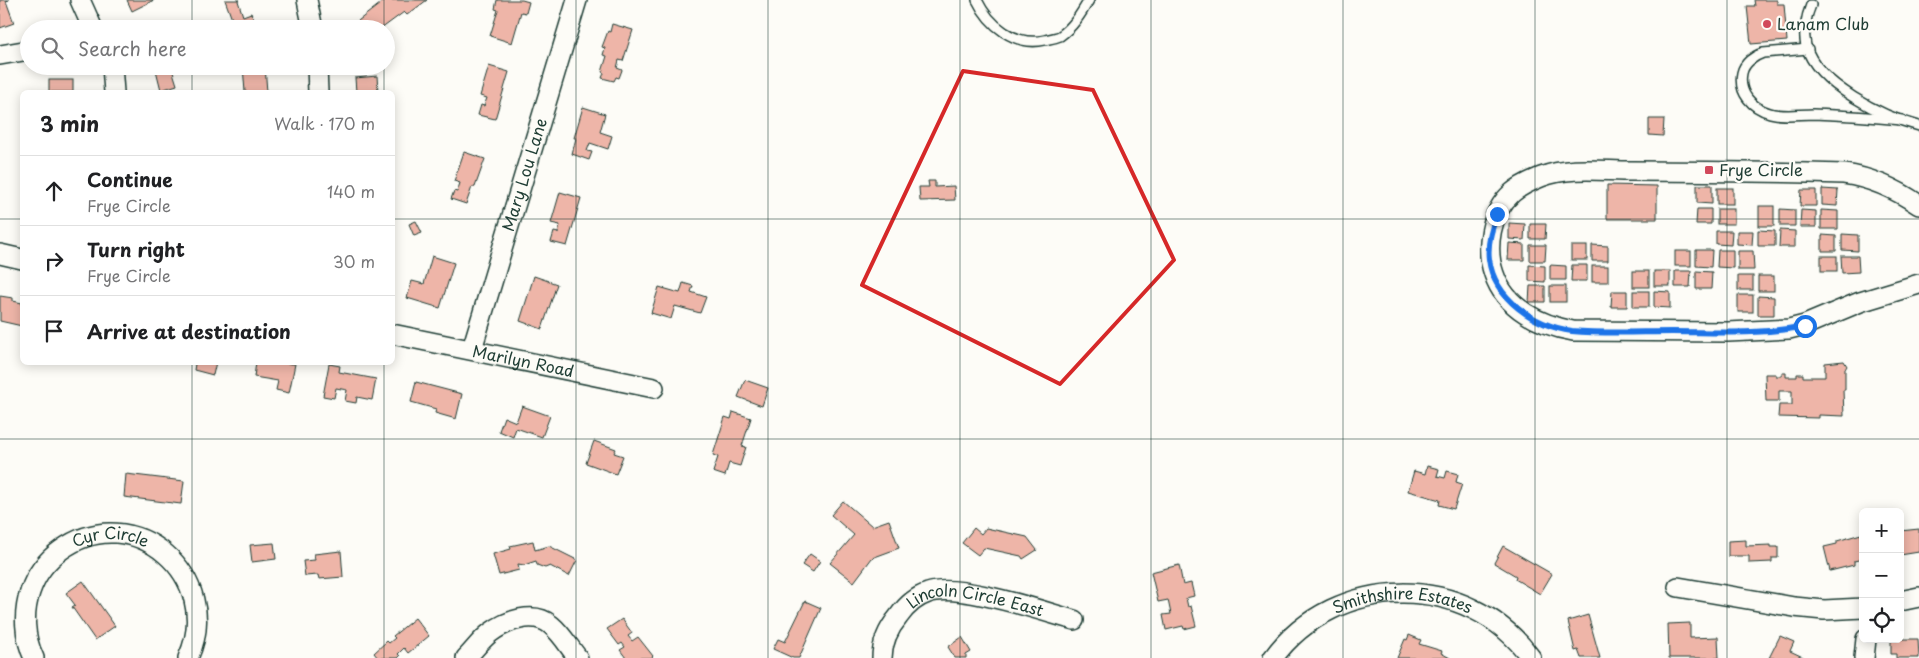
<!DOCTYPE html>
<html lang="en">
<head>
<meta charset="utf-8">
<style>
  :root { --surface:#fff; --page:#f6f6f6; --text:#202124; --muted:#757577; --line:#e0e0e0 }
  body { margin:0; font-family:"Playpen Sans",sans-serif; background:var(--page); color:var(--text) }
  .controls { position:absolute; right:15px; bottom:15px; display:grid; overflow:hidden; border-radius:8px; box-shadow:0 2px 12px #0003 }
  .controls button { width:45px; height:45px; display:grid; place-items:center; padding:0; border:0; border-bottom:1px solid var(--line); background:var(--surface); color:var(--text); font:25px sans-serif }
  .stop { position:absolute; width:15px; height:15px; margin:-11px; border:4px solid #1a73e8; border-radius:50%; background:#fff }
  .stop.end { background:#1a73e8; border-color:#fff; box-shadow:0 1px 5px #0008 }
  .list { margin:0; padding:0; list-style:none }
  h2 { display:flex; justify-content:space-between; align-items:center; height:65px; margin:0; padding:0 20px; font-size:21px }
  h2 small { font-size:16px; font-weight:400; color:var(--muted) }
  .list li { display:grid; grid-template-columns:32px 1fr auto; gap:15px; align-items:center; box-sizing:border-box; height:70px; padding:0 20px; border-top:1px solid var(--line) }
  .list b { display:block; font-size:19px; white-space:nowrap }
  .list p { margin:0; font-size:16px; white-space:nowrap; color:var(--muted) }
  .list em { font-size:16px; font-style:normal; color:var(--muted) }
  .icon { flex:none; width:28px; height:28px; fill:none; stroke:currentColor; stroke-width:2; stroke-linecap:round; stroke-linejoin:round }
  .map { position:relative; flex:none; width:1919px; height:658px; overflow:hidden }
  .search { position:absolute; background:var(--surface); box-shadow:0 2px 12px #0003; left:20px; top:20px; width:375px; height:55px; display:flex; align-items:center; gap:12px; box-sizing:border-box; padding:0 18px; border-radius:28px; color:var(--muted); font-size:19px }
  .panel { position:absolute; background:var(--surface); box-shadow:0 2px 12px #0003; left:20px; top:90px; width:375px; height:275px; border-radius:8px }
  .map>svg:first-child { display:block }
  .building { fill:#eeb5a8; stroke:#1f3d34 }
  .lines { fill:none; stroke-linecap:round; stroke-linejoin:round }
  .lane-casing { stroke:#1f3d34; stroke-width:12 }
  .street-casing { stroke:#1f3d34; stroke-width:22 }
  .lane { stroke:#fdfcf7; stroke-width:9 }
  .street { stroke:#fdfcf7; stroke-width:19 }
  .route { stroke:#1a73e8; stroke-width:6 }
  .marked { fill:none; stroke:#d62828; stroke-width:4; stroke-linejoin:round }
  .grid { fill:none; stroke:#1f3d34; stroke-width:1; stroke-opacity:0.55 }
  .poi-dot { fill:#d1495b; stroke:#fdfcf7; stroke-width:2 }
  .labels { text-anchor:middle; stroke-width:4.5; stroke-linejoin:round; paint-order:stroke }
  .poi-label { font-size:16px; fill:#1f3d34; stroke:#fdfcf7; text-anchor:start }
  .street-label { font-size:16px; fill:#1f3d34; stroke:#fdfcf7 }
</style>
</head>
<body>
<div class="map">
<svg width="1919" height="658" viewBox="0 0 1919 658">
  <rect width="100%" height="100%" fill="#fdfcf7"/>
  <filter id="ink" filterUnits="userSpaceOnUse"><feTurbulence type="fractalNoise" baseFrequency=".02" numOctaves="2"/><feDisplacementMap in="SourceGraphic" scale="10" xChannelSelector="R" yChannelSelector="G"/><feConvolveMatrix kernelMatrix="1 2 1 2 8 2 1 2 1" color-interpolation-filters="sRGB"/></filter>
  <g filter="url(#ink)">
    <g class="building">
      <polygon points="0,0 9,0 6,1 14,23 0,28"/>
      <polygon points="127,0 154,0 132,11"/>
      <polygon points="225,0 240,0 238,1 243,16 251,13 255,23 238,29 235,21 233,22"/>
      <polygon points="385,0 427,0 407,15 404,12 381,29 358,29 354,24"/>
      <polygon points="497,0 522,0 529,2 526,13 521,12 512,43 490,36 498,10 495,9"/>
      <polygon points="1754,0 1777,0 1777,4 1784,4 1787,41 1751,44 1747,6 1755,6"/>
      <polygon points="612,24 633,30 623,61 619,60 617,68 622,70 619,78 616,77 614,81 602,78 604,73 602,72 607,56 603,55 605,48 602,47 608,31 610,32"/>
      <polygon points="151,66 179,66 172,69 177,85 161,90 155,66"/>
      <polygon points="243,66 265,66 267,92 245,92"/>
      <polygon points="489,66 509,72 495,119 478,115 481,105 484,106 487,98 480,96"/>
      <polygon points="377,76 378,92 356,92 355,78"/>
      <rect x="49" y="80" width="24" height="12"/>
      <polygon points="583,107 605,114 600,132 612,136 608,149 590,143 587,151 592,152 589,160 572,154 576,138 574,138"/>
      <polygon points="1649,119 1664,119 1663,136 1649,135"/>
      <polygon points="464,152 485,159 475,187 472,187 466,204 451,199 454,191 457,192 460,183 454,181"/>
      <polygon points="928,181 935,181 935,187 954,186 955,200 920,201 919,187 929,187"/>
      <polygon points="1607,185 1657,186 1657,219 1607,219"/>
      <polygon points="1697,185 1712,185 1712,204 1697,203"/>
      <rect x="1717" y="188" width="16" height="16"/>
      <polygon points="1822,189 1838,190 1837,206 1822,205"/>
      <polygon points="1801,190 1816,190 1816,206 1800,206"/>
      <polygon points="560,192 581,198 567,246 551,242 554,232 558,233 560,225 551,223"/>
      <rect x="1759" y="206" width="15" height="20"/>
      <polygon points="1697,209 1711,209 1711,224 1696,224"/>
      <rect x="1717" y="209" width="17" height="15"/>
      <polygon points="1780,209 1795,210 1795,226 1780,226"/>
      <polygon points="1801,210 1816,211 1816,227 1800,227"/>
      <polygon points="1821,210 1838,211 1838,229 1821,229"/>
      <polygon points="416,221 422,233 414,236 409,224"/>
      <polygon points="1509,223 1525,224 1524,240 1509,239"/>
      <polygon points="1530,224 1546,224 1545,239 1530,239"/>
      <polygon points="1758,230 1775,231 1775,246 1758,246"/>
      <polygon points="1780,230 1795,231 1795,247 1779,247"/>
      <polygon points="1716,231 1732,231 1731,245 1716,244"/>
      <polygon points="1737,231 1753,231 1752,245 1737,244"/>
      <polygon points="1842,234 1858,235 1858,251 1842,250"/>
      <polygon points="1822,235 1836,236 1836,251 1822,251"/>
      <polygon points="1509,243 1524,244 1524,260 1508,260"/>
      <polygon points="1530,245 1546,245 1545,261 1530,261"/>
      <polygon points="1592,245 1608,246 1608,261 1592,261"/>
      <rect x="1571" y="246" width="16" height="14"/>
      <polygon points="1696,250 1712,250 1711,267 1696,266"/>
      <polygon points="1718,250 1733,250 1733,268 1717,267"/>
      <rect x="1675" y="251" width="16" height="15"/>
      <polygon points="1738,251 1753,251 1754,270 1738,270"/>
      <polygon points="432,256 454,263 440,308 407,298 412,281 424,284"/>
      <rect x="1821" y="256" width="16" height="15"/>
      <polygon points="1841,256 1858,256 1859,272 1842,273"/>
      <polygon points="1529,265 1545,266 1545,282 1529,281"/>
      <polygon points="1550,265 1566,266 1566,280 1550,280"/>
      <polygon points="1572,265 1587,265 1587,281 1571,281"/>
      <rect x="1592" y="266" width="16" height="16"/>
      <rect x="1633" y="271" width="16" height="16"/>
      <rect x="1654" y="271" width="16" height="15"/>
      <polygon points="1675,271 1691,271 1690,287 1675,287"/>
      <polygon points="1696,271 1712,272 1711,289 1696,289"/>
      <polygon points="534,276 557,284 542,329 520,321"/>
      <rect x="1738" y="276" width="15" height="14"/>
      <rect x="1758" y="276" width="16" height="15"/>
      <polygon points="683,283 693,286 691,292 706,297 700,313 675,306 671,319 651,313 659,287 680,293"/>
      <polygon points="1530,286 1545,286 1545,302 1529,302"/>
      <rect x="1550" y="286" width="16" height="16"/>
      <polygon points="1612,291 1627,291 1627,307 1611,307"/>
      <rect x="1633" y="291" width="16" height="16"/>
      <polygon points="1654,291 1670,292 1670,308 1654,307"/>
      <rect x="1738" y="295" width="15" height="17"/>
      <polygon points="0,296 13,298 13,301 22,303 22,326 0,321"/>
      <polygon points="1758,296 1774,297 1774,315 1758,315"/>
      <polygon points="1844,361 1847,366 1845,369 1845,390 1843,390 1844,416 1819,415 1819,418 1778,417 1779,405 1792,405 1792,391 1779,391 1779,401 1766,401 1765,374 1776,374 1776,376 1782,376 1782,373 1786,373 1786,377 1797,377 1797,374 1803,374 1803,377 1825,377 1825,363"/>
      <polygon points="187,362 216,362 213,375 194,370 195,364"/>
      <polygon points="256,362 295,364 289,393 276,390 278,381 254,377"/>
      <polygon points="329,364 340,366 339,372 376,379 372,400 357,397 356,403 345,401 347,390 336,388 334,398 323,396"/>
      <polygon points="745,380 768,388 762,406 738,397"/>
      <polygon points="416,382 462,394 456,419 435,413 436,409 411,402"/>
      <polygon points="522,406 550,416 542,437 516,428 513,437 499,431 504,417 516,422"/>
      <polygon points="733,412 751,418 742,446 746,447 740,466 729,463 725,476 713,472 718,457 713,455 725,417 731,419"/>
      <polygon points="594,441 616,449 614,453 623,456 616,474 586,463"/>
      <polygon points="1427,466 1439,469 1437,476 1445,478 1447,471 1458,474 1456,482 1462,484 1454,509 1439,505 1440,500 1408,491 1414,471 1425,474"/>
      <polygon points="126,474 184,481 181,504 124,497"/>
      <polygon points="843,501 872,526 889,520 899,548 872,558 854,582 830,563 854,535 831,515"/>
      <polygon points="974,528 981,534 986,528 1027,537 1037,550 1023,559 1021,556 984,548 978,555 962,543"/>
      <polygon points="1919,529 1919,552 1900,555 1900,531"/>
      <polygon points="1861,534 1863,559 1854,561 1854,565 1830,571 1824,547 1837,544 1837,541"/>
      <polygon points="1746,540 1746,546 1771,545 1771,547 1778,547 1778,558 1772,558 1772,562 1749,563 1749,556 1728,556 1728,541"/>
      <polygon points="533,541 535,550 549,546 577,560 569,576 550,566 545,568 537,565 536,561 524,565 518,564 519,570 499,575 493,554 511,549 510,546"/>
      <polygon points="274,543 276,559 252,562 250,545"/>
      <polygon points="1503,546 1552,574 1540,594 1515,579 1516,576 1494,563"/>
      <polygon points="341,551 343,577 319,579 318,575 305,576 303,561 315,560 314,554"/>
      <polygon points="810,554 820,561 813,572 802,565"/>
      <polygon points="1179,565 1183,585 1191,583 1194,596 1186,598 1188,607 1191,606 1196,626 1184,629 1183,626 1166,630 1163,615 1171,614 1168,600 1158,602 1151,572"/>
      <polygon points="83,581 115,626 95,640 72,607 75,605 66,593"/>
      <polygon points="805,601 821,608 799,658 793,658 773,649 778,639 785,642"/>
      <polygon points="1588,615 1600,658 1581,658 1578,650 1575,651 1568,621"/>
      <polygon points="415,618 429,636 408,653 404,648 398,654 400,656 398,658 378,658 374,653 387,641 389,643 395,638 393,636"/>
      <polygon points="622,619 632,633 628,636 632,641 638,637 653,656 651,658 626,658 620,650 625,647 622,643 619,645 607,629"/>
      <polygon points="1690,623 1690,638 1718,637 1719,658 1669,658 1668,624"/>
      <polygon points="1409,635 1421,640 1419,644 1442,651 1441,653 1450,658 1397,658 1405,639 1407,640"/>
      <polygon points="1780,636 1794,642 1790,651 1805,658 1769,658"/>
      <polygon points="962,637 971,652 966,655 966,658 955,658 948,647"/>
      <polygon points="1891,639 1918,639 1919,658 1896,658 1896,654 1891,654"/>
    </g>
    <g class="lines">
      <defs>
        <g id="lane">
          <path d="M977,0C989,25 1015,47 1045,40C1049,39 1055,38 1060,36C1073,27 1081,14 1089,0"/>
          <path d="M1811,5C1806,17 1803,33 1806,46C1817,85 1884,117 1919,126"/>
          <path d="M1808,49L1763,53C1754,56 1744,63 1742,73C1738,93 1752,108 1770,113C1784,117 1799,114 1813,114C1843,115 1872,117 1902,120"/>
        </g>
        <g id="street">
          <polyline points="80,0 93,29"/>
          <polyline points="307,0 313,29"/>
          <polyline points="0,55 29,50"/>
          <polyline points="112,66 114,92"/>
          <polyline points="317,66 318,92"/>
          <path d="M1919,205C1896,189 1872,178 1844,174C1773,172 1702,171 1631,171C1602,171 1569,166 1541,177C1531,181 1520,186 1512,193C1490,212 1485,249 1494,274C1505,308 1540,325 1573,331L1728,332L1789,329L1805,325L1860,302L1919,284"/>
          <polyline points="0,254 22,259"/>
          <path id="s1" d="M392,334L654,388"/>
          <path id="s2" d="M472,349L577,0"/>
          <polyline points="1678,587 1794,607 1824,610 1863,608"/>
          <polyline points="1900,601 1919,597"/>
          <path id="s3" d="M34,658C24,637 23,613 30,592C36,574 47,560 61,550C133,497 225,577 188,658"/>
          <path d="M466,658C474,650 481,640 490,633C506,621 534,610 551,625C562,634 569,647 578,658"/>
          <path id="s4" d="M882,658C882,642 889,628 899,616C906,606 916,597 928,593C957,582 1041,611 1074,620"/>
          <path id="s5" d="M1273,658C1336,572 1469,571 1531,658"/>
          <polyline points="1864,658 1866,639"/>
        </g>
      </defs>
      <use href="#lane" class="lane-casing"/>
      <use href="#street" class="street-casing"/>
      <use href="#lane" class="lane"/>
      <use href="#street" class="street"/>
    </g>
  </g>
  <g class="lines" filter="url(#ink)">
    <path class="route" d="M1497,214C1492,227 1487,244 1489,259C1494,299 1535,326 1572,331C1605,334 1639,332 1672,332C1716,332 1761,335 1805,326"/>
  </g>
  <path class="marked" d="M963,71L1093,90L1174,260L1060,384L862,285Z"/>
  <path class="grid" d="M192,0V29M384,0V29M576,0V658M768,0V658M960,0V658M1151,0V658M1343,0V658M1535,0V658M1727,0V658M192,66V92M384,66V92M0,219H22M392,219H1919M192,362V658M384,362V658M0,439H1919"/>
  <g class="poi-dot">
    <circle cx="1767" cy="24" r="5"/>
    <rect x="1704" y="165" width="10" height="10" rx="2.5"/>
  </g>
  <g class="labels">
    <g class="poi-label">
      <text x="1777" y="30">Lanam Club</text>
      <text x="1719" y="176">Frye Circle</text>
    </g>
    <g class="street-label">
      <text dy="6" stroke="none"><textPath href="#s2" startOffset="182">Mary Lou Lane</textPath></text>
      <text dy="6" stroke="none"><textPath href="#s1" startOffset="134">Marilyn Road</textPath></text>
      <text dy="6" stroke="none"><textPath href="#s3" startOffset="174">Cyr Circle</textPath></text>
      <text dy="6" stroke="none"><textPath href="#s5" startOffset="150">Smithshire Estates</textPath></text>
      <text dy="6" stroke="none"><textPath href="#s4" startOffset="131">Lincoln Circle East</textPath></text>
    </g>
  </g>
</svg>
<div class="controls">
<button>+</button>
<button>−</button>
<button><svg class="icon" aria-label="locate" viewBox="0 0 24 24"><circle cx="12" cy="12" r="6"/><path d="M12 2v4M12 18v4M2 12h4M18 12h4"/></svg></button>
</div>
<div class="stop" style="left:1805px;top:326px"></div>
<div class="stop end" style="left:1497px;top:214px"></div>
<div class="search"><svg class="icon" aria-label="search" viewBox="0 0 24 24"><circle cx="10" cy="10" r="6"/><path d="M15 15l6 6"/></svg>Search here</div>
<section class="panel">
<h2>3 min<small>Walk · 170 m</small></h2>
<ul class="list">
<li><svg class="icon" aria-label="ahead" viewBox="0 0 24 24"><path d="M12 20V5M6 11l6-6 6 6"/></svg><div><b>Continue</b><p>Frye Circle</p></div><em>140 m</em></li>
<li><svg class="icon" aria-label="right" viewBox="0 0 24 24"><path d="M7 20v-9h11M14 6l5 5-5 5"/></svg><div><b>Turn right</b><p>Frye Circle</p></div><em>30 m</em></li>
<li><svg class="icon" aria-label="arrive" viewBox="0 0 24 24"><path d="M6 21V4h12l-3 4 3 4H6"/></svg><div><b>Arrive at destination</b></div></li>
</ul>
</section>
</div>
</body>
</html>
